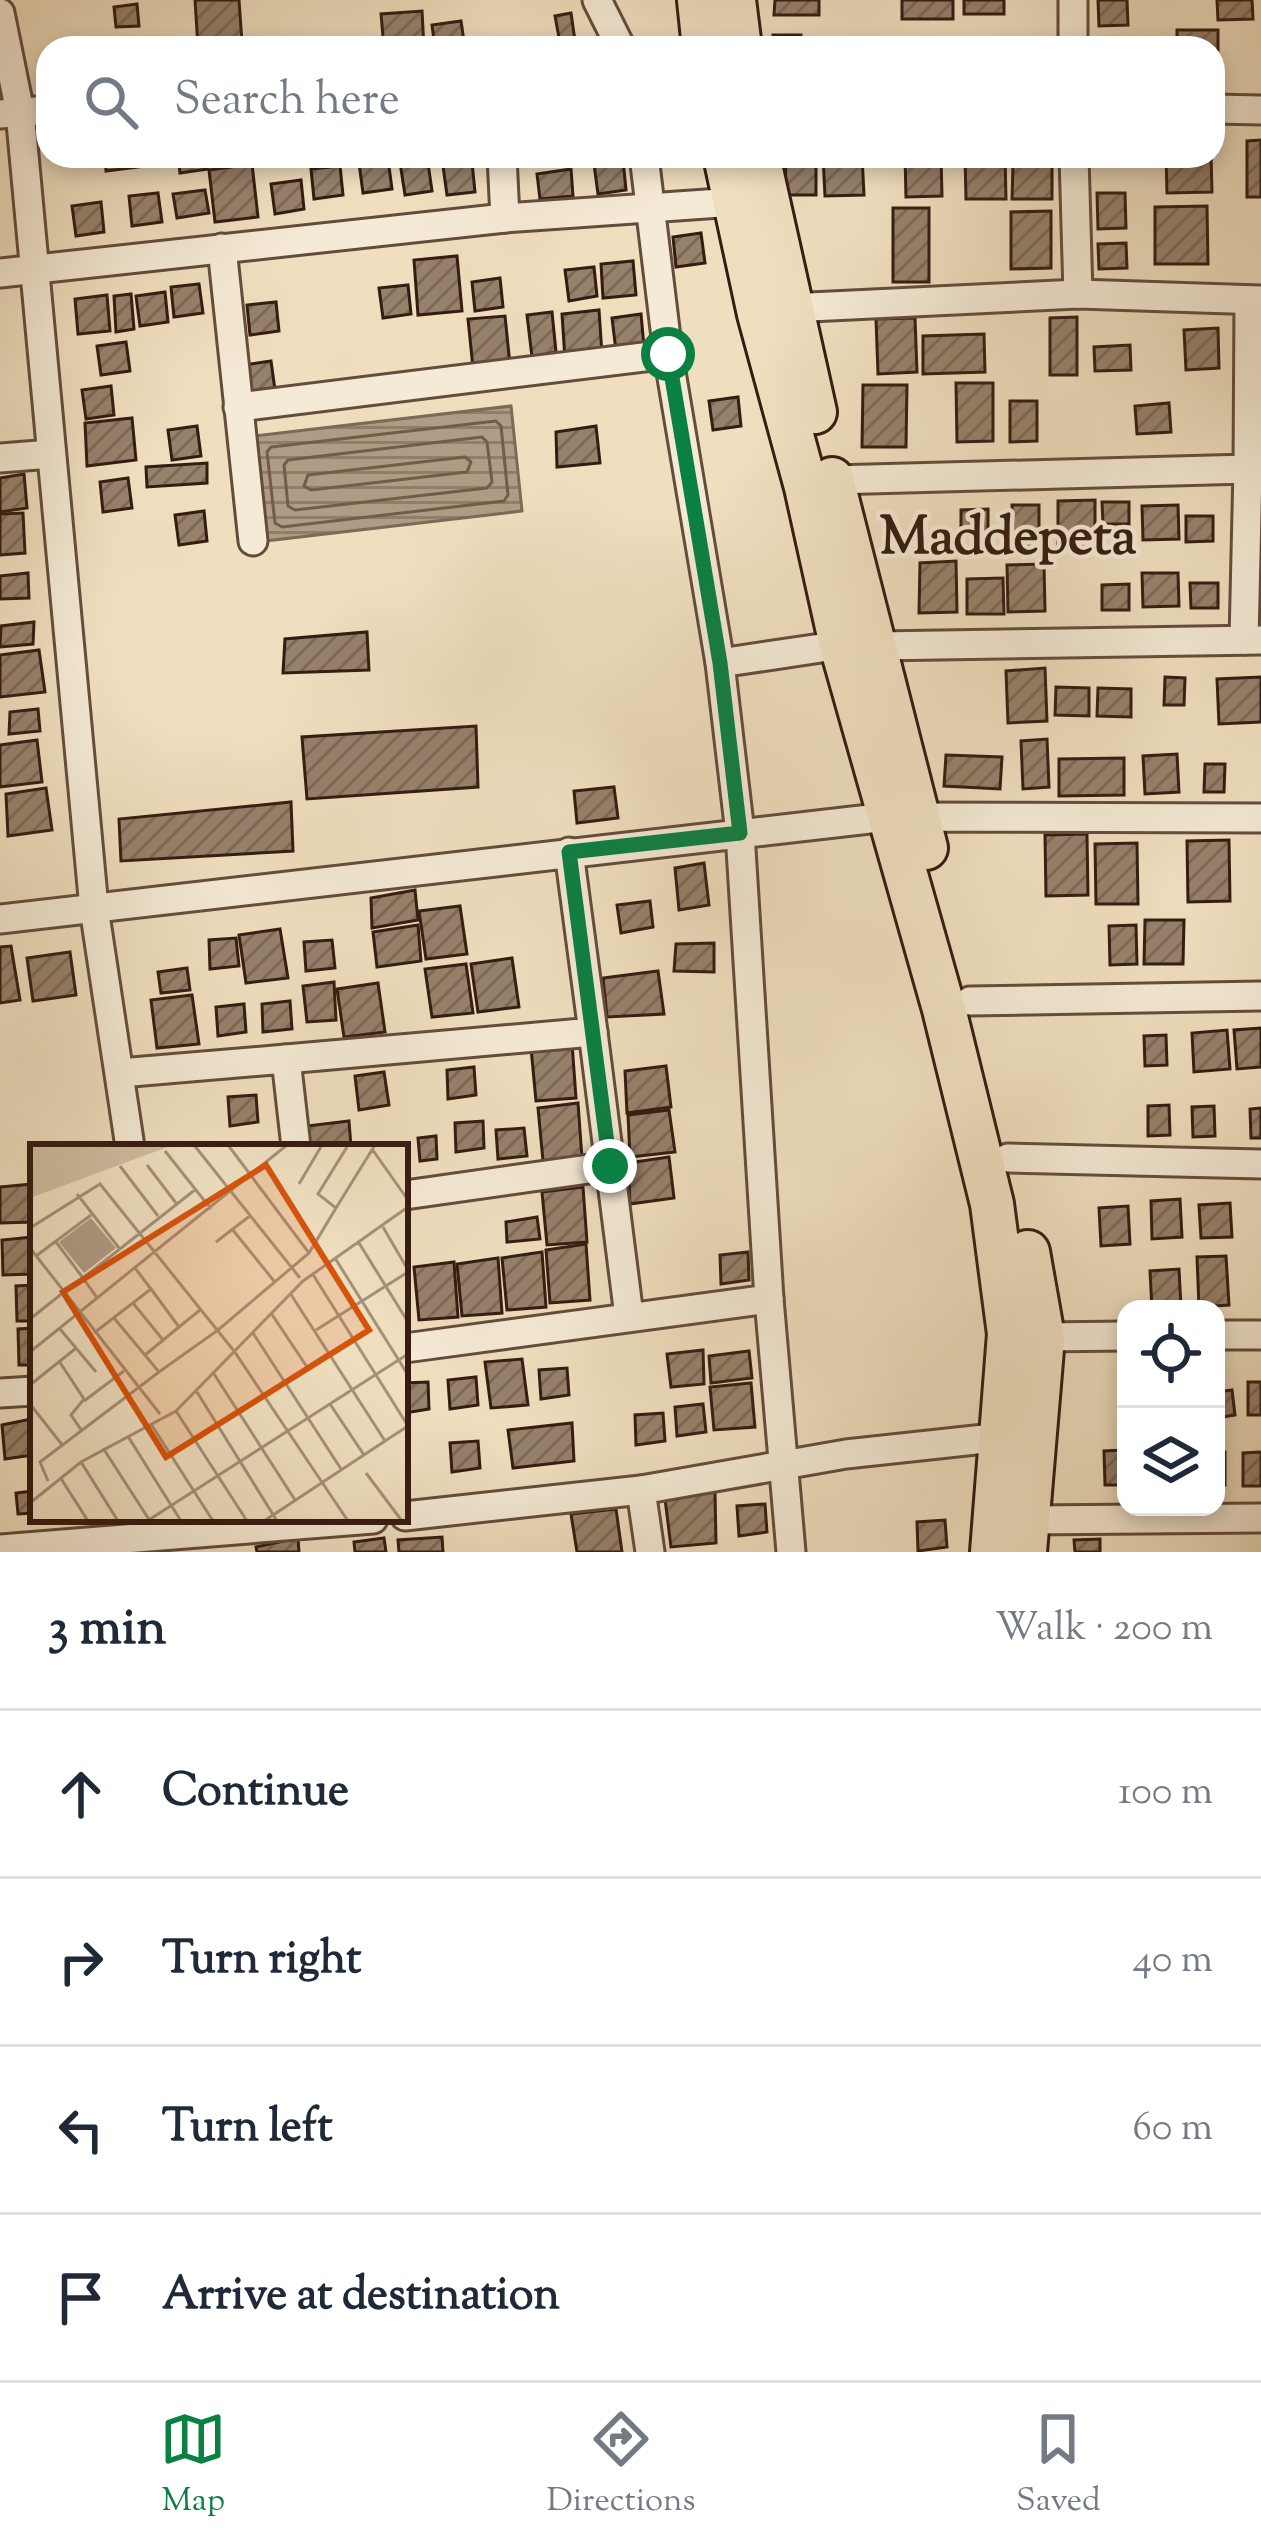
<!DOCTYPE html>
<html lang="en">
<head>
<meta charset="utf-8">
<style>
  :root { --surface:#fff; --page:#f6f6f7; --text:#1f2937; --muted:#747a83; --line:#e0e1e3; --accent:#0b8043 }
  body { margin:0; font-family:"Sorts Mill Goudy",serif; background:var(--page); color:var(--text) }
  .controls { position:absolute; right:36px; bottom:36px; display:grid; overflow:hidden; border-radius:24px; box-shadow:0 6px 18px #0003 }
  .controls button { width:108px; height:108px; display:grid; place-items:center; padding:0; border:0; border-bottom:3px solid var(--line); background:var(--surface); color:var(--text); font:60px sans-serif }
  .stop { position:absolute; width:36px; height:36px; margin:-27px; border:9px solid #0b8043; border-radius:50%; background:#fff }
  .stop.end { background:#0b8043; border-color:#fff; box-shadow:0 3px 12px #0008 }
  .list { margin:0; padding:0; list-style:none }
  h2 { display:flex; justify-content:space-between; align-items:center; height:156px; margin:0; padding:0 48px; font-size:51px }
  h2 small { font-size:39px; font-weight:400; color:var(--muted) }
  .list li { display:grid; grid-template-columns:78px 1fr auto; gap:36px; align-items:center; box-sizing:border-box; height:168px; padding:0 48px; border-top:3px solid var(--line) }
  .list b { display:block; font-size:45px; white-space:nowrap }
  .list em { font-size:39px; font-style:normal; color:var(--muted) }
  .icon { flex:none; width:66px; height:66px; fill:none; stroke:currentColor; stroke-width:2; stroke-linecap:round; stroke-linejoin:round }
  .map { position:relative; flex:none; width:1261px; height:1552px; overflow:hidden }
  .search { position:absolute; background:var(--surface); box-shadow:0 6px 18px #0003; left:36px; right:36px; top:36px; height:132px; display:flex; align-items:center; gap:30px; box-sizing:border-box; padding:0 42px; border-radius:36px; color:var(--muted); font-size:45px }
  .sheet { height:828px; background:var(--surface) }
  nav { display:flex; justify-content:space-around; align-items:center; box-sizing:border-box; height:168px; border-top:3px solid var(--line); background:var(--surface); font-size:33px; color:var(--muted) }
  nav a { display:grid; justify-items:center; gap:6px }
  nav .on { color:var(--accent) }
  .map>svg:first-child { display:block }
  .water { fill:url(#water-rules); stroke:#7f6856; stroke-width:3 }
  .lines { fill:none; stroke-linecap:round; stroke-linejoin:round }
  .shore { stroke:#725c4a; stroke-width:3 }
  .building { fill:url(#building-hatch); stroke:#351b11; stroke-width:3 }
  .street-casing { stroke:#644c3c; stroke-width:33 }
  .primary-casing { stroke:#351b11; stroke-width:48 }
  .street { stroke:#f5ead5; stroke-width:27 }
  .primary { stroke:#efdfbf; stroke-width:42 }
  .route { stroke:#0b8043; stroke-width:15 }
  .labels { text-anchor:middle; stroke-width:9; stroke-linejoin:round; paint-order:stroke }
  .district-label { font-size:54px; font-weight:bold; fill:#351b11; stroke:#f5ead5 }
  .inset-road { fill:none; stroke:#a59179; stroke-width:3 }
  .view { fill:#d6530c; fill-opacity:0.15; stroke:#d6530c; stroke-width:6 }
  .inset-edge { fill:none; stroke:#351b11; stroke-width:6 }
</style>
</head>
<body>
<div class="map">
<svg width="1261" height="1552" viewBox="0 0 1261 1552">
  <defs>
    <pattern id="water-rules" width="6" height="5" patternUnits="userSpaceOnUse" patternTransform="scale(3)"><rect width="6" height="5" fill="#b09c84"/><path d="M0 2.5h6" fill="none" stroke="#907e6b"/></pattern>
    <pattern id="building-hatch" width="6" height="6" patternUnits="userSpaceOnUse" patternTransform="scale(3)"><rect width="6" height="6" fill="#96816b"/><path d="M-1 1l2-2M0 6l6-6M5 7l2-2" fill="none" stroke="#7b6957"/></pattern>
  </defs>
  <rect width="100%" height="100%" fill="#efdfbf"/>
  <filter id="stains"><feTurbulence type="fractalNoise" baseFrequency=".00167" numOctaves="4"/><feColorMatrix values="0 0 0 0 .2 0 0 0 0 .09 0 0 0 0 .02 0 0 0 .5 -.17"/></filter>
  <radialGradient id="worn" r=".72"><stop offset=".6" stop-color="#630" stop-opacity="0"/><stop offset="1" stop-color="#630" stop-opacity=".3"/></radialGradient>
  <polygon class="water" points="511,406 522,511 265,541 254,436"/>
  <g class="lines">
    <g class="shore">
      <polygon points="496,421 501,426 508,495 504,501 282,527 275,523 267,452 271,447"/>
      <polygon points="482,437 487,442 492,482 487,488 295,510 288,506 284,465 288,460"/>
      <polygon points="465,457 471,462 467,472 311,490 304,486 308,475"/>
    </g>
  </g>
  <g class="building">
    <polygon points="195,0 239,0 242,43 198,47"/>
    <polygon points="775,0 819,0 819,15 774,15"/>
    <rect x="902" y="0" width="51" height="19"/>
    <rect x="964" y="0" width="40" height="14"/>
    <polygon points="1098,0 1127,0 1128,25 1099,26"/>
    <polygon points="1217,0 1252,0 1253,19 1218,20"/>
    <polygon points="137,4 139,26 116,27 114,7"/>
    <polygon points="422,11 424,48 384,48 381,14"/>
    <polygon points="571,13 575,41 560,43 555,16"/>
    <polygon points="461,21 465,48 435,48 432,25"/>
    <polygon points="1177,30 1218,30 1218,87 1213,87 1213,48 1177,48"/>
    <rect x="773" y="35" width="28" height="13"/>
    <polygon points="918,38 957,38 957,48 917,48"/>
    <polygon points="860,39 861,48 811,48 811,41"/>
    <polygon points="1261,140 1261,197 1247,197 1247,141"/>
    <polygon points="105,156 153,156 154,165 106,171"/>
    <polygon points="178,156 207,156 208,169 180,173"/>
    <polygon points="399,156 427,156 432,191 405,195"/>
    <polygon points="786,156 816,156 816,195 785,195"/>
    <polygon points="823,156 862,156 864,195 825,196"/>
    <polygon points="905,156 941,156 942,196 906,197"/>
    <polygon points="965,156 1005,156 1006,199 966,199"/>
    <polygon points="1166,156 1211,156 1212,192 1167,193"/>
    <polygon points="388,159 392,189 363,193 359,163"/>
    <polygon points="623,160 626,190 598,194 594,164"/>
    <polygon points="472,162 475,192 447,195 443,166"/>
    <polygon points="252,164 258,217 215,222 209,170"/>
    <polygon points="1013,165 1052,165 1052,199 1012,199"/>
    <polygon points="340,166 343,195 314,199 311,169"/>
    <polygon points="571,169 573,196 540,199 537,174"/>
    <polygon points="301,180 304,209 275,214 271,184"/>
    <polygon points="205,190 209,213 177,218 173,194"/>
    <polygon points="158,193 162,222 132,226 129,196"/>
    <polygon points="1097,193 1125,193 1126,228 1098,229"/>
    <polygon points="101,202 104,232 76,236 72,206"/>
    <polygon points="1207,206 1208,264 1155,264 1155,207"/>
    <rect x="893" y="208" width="36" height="74"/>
    <polygon points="1051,211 1051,268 1011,269 1011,212"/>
    <polygon points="701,233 705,263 676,267 673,237"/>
    <polygon points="1126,243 1127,268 1099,269 1098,244"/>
    <polygon points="457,256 462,311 418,315 414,260"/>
    <polygon points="633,261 636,295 603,298 601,264"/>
    <polygon points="594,267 597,296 569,301 565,270"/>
    <polygon points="500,278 503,307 475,311 472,282"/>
    <polygon points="199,284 203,313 174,317 171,287"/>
    <polygon points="408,285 411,314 383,318 379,288"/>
    <polygon points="165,292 168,322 140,326 136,296"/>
    <polygon points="131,294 134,329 116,332 114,296"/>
    <polygon points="107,295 110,331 78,334 75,299"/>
    <polygon points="276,302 279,331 250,335 247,305"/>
    <polygon points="599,310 602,354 565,359 562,314"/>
    <polygon points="552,312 556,352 532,357 527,315"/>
    <polygon points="641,314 644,347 616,351 612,318"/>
    <polygon points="505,316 510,365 473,368 468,319"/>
    <polygon points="1077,317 1077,375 1050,375 1050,318"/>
    <polygon points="915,318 917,372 878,374 876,319"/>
    <polygon points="1218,328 1219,368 1186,370 1184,330"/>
    <polygon points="984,334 985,372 923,374 923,336"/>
    <polygon points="126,342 130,371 101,375 97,346"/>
    <polygon points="1130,345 1131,370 1095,371 1094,347"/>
    <polygon points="271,361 275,390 246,394 243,365"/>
    <polygon points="956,383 993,383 993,441 957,442"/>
    <polygon points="863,385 907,385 906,447 862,447"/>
    <polygon points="111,386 114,415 86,419 82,390"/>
    <polygon points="738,397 741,426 713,430 709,401"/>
    <polygon points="1010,401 1037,401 1037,441 1010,442"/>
    <polygon points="1169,403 1171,432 1137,434 1135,406"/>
    <polygon points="132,418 136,460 87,466 85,423"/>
    <polygon points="197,426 201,456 172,460 168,430"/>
    <polygon points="596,426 600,463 557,467 556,432"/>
    <polygon points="207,463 207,483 147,487 146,467"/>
    <polygon points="24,474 27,508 0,512 0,478"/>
    <polygon points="128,478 132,508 103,512 100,482"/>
    <polygon points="1095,500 1095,547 1058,547 1058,501"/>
    <polygon points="1102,502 1129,502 1129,524 1103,524"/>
    <polygon points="1012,505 1039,505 1039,545 1013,546"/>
    <polygon points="1178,505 1179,539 1143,540 1142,506"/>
    <polygon points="988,509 988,534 961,535 961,510"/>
    <polygon points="204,511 207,541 179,545 175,515"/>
    <polygon points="23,513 25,553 0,555 0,514"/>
    <polygon points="1186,516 1213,516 1213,541 1186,542"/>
    <polygon points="956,561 957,612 919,613 920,563"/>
    <polygon points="1044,564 1045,611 1008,612 1007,565"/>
    <polygon points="28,573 29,598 0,599 0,576"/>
    <polygon points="1142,573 1178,573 1179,606 1143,607"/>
    <polygon points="1003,578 1004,614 967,614 967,579"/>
    <polygon points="1190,583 1218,583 1218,608 1191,608"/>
    <polygon points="1129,584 1129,610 1102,610 1102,585"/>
    <polygon points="34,622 33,644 0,647 1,626"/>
    <polygon points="367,632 369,670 283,673 285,639"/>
    <polygon points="39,650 45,692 0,697 0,655"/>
    <polygon points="1045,668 1047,721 1008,723 1006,671"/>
    <polygon points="1165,677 1185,678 1184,705 1164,705"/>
    <polygon points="1261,677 1261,722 1219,724 1217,679"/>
    <polygon points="1056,687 1089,688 1089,716 1055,715"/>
    <polygon points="1098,688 1131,689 1131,717 1097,716"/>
    <polygon points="38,709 40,731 9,734 10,712"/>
    <polygon points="476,726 478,787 307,799 302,737"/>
    <polygon points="1047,739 1049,787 1023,789 1021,741"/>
    <polygon points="37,740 42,782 0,787 0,745"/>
    <polygon points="1177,754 1179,792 1145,794 1143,756"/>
    <polygon points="946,755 1002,757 1000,789 944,786"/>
    <polygon points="1124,758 1124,795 1059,796 1059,759"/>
    <polygon points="1205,764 1225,764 1224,792 1204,792"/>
    <polygon points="614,787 618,818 577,823 574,791"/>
    <polygon points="46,788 52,830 8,836 6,794"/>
    <polygon points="291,802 293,851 121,861 119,819"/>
    <polygon points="1087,834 1088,895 1046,896 1045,835"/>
    <polygon points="1229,840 1230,901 1188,902 1187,841"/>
    <polygon points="1137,843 1138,904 1096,904 1095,844"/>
    <polygon points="704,863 709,905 679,910 675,868"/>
    <polygon points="415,890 418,920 372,928 371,898"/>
    <polygon points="650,901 653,927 621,933 617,905"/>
    <polygon points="460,906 467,954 426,959 419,911"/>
    <polygon points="1145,920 1184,920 1183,964 1144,964"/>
    <polygon points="418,925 421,961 377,967 373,932"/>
    <polygon points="1136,925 1137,964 1110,965 1109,926"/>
    <polygon points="280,929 288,978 246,983 239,935"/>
    <polygon points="236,938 239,966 210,969 209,940"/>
    <polygon points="332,940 335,968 306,971 304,942"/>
    <polygon points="714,943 714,972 674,971 676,944"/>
    <polygon points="11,946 20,1000 0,1003 0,947"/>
    <polygon points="70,952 76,995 33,1001 27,958"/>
    <polygon points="512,958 519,1007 478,1012 471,964"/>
    <polygon points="466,964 473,1013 432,1017 425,969"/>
    <polygon points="187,968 190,990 161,993 158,972"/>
    <polygon points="658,971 664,1014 607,1017 603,978"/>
    <polygon points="334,982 336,1020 307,1022 303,986"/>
    <polygon points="378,983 385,1032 344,1037 337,989"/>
    <polygon points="192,995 199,1044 157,1048 151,1000"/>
    <polygon points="290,1001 292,1029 263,1032 262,1004"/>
    <polygon points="244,1004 246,1032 218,1036 216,1007"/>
    <polygon points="1261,1028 1261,1067 1237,1069 1234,1030"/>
    <polygon points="1227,1030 1230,1069 1194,1072 1192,1033"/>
    <polygon points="1166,1035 1167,1065 1145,1066 1144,1036"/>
    <polygon points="572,1043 576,1098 536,1101 531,1048"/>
    <polygon points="666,1066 671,1107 627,1113 625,1071"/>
    <polygon points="474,1067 476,1095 448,1099 447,1070"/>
    <polygon points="384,1072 389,1105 359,1110 355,1076"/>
    <polygon points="256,1095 258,1122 230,1126 228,1097"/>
    <polygon points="578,1103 582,1158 543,1161 538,1108"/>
    <polygon points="1169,1105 1170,1135 1148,1136 1148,1106"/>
    <polygon points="1214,1106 1215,1136 1193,1137 1192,1107"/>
    <polygon points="1261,1108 1261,1138 1251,1138 1250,1109"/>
    <polygon points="669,1110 675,1152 630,1157 628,1115"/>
    <polygon points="349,1121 351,1147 308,1147 307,1126"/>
    <polygon points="483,1121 484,1148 456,1152 455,1123"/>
    <polygon points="524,1128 527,1156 498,1159 496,1130"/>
    <polygon points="436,1136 437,1159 420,1161 418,1138"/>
    <polygon points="669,1157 674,1198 630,1204 628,1163"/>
    <polygon points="33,1184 33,1222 0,1223 0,1187"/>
    <polygon points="583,1187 587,1242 547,1245 542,1192"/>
    <polygon points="1180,1199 1182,1237 1152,1239 1151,1201"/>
    <polygon points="1230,1203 1232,1237 1201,1238 1199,1205"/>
    <polygon points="1128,1206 1130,1244 1101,1246 1099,1208"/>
    <polygon points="537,1217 540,1239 507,1242 506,1222"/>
    <polygon points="33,1237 33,1274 3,1275 2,1240"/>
    <polygon points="586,1244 590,1300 550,1303 546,1250"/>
    <polygon points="542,1252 546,1307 507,1310 502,1258"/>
    <polygon points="748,1252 749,1280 721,1284 720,1255"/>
    <polygon points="1226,1256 1229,1305 1199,1307 1197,1257"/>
    <polygon points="498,1258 502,1313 462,1316 457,1264"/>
    <polygon points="454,1262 458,1317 419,1320 414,1267"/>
    <polygon points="1179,1269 1181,1307 1152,1309 1150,1271"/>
    <polygon points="33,1285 33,1321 17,1321 16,1286"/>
    <polygon points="33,1328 33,1365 19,1365 18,1329"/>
    <polygon points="703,1350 704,1384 671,1387 667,1354"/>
    <polygon points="749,1351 752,1378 711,1383 709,1356"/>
    <polygon points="522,1359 528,1405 491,1408 485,1362"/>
    <polygon points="567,1368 569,1395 541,1399 539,1370"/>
    <polygon points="476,1377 478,1405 450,1409 448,1380"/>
    <polygon points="428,1382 429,1409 405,1413 405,1383"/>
    <rect x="1248" y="1382" width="13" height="33"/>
    <polygon points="751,1383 755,1427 714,1430 710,1387"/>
    <polygon points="1232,1390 1235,1415 1216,1418 1216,1392"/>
    <polygon points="703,1404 706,1432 677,1436 675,1407"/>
    <polygon points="663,1413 665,1441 636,1445 635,1415"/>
    <polygon points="31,1419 33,1455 5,1459 2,1425"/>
    <polygon points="572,1423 574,1461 513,1468 508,1430"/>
    <polygon points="478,1441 480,1468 452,1472 450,1443"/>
    <polygon points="1123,1450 1124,1485 1105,1485 1104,1451"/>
    <rect x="1216" y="1452" width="9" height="33"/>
    <polygon points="1261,1452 1261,1486 1243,1486 1243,1453"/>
    <polygon points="33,1491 33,1513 18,1514 16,1493"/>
    <polygon points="715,1492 716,1543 671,1547 665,1499"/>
    <polygon points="765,1504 767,1532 739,1536 737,1506"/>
    <polygon points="616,1509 622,1552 577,1552 571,1514"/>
    <polygon points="945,1520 947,1547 918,1551 917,1522"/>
    <polygon points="442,1537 443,1552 399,1552 398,1540"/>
    <polygon points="298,1538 299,1552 257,1552 256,1547"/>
    <polygon points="384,1538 386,1552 355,1552 354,1542"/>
    <polygon points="1100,1539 1100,1552 1075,1552 1074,1540"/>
  </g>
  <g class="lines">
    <defs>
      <g id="street">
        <polyline points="597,0 621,48"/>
        <polyline points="0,13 20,112 94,908 130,1147"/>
        <polyline points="1073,48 1073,0"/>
        <polyline points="1213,109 1261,110"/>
        <polyline points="0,114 48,110"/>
        <polyline points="502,156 505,218"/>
        <polyline points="1074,156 1078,294"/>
        <polyline points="222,248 253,541"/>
        <polyline points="0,273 505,218 735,202"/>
        <polyline points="789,308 1078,294 1261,300"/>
        <polyline points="238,407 668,354"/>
        <polyline points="0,458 51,454"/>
        <polyline points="832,480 1248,469 1249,300"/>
        <polyline points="1244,640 1248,469"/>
        <polyline points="878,646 1261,640"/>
        <polyline points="720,663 841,645"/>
        <polyline points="0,919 887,817 1261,818"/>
        <polyline points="970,1001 1261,996"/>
        <polyline points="593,1032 629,1316"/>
        <polyline points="286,1059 593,1032 569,852"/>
        <polyline points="120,1073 286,1059 296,1147"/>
        <polyline points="1008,1158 1261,1164"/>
        <polyline points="405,1195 610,1166"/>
        <polyline points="769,1299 791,1552"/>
        <polyline points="1216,1335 1261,1335"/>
        <polyline points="1043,1337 1126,1336"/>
        <polyline points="405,1348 769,1299 740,833 720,663 668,354 644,156"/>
        <polyline points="0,1393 33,1391"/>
        <polyline points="641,1490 650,1552"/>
        <polyline points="405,1516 641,1490 846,1454 1003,1437"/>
        <polyline points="1028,1520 1261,1518"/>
        <polyline points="0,1549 373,1519"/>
      </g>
      <g id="primary">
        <polyline points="699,0 704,48"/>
        <polyline points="734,0 740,48"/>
        <polyline points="725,156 759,314 806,487 841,645 944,1009 992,1204 1009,1334 992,1552"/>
        <polyline points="758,156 815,412"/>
        <polyline points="832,479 926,848"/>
        <polyline points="1025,1552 1043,1337 1028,1252"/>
      </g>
    </defs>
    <use href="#street" class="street-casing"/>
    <use href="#primary" class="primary-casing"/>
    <use href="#street" class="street"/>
    <use href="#primary" class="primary"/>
  </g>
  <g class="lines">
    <polyline class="route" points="610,1166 569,852 740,833 720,663 668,354"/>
  </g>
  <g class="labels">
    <g class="district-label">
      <text x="1008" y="553">Maddepeta</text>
    </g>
  </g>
  <g transform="translate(30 1144)">
    <rect width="378" height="378" fill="#efdfbf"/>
    <path d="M0,1H143L0,54Z" fill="#cfbea1"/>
    <path d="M61,74L86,104L54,129L29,98Z" fill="#b09c84"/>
    <path class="inset-road" d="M164,1L270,134M198,1L279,109M342,5L378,56M135,7L181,65M117,21L146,59M90,22L128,72M269,40L292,1M47,50L89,104M306,64L345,1M353,83L378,126M0,84L70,40L204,207L318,377M202,85L244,137M26,98L53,134M186,98L221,71M329,99L378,178M0,104L130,270M6,112L61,71M305,114L378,231M282,129L378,282M121,145L149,183L170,166M260,149L355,297L378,282M68,155L53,134L166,45M103,159L133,196M241,169L277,223L299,209M84,174L129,228L188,186L279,109L306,64L288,50L317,3M0,175L34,148M30,185L66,228M286,186L378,128M64,189L121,145L105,124M223,189L311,325M0,208L257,1M115,211L149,183M29,217L54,255L41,271L52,287M184,230L265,356M0,241L45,205M167,248L247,377M54,257L94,227M0,260L33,302M300,260L334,311M146,267L217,377M121,280L183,377M99,294L151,377M73,304L120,377M51,318L88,377M336,329L372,377M30,333L58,377M18,337L10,318L129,228M0,359L51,318L146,267L273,137L378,63M117,377L378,210M234,377L355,297"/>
    <path class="view" d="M236,21L339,186L136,313L33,148Z"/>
    <rect width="378" height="378" class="inset-edge"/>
  </g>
  <rect width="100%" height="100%" filter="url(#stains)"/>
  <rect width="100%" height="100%" fill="url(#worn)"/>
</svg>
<div class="controls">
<button><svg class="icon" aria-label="locate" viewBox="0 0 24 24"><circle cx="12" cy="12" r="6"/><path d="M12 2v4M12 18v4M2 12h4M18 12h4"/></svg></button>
<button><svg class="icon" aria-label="layers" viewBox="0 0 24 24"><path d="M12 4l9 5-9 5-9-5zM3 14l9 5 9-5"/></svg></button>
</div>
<div class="stop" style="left:668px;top:354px"></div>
<div class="stop end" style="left:610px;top:1166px"></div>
<div class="search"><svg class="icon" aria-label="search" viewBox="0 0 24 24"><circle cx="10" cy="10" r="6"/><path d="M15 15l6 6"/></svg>Search here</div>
</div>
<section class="sheet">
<h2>3 min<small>Walk · 200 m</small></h2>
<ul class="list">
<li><svg class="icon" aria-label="ahead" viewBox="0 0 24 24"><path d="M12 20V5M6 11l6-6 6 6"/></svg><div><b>Continue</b></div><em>100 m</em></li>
<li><svg class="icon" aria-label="right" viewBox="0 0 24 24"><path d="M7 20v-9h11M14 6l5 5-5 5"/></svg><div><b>Turn right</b></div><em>40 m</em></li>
<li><svg class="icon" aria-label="left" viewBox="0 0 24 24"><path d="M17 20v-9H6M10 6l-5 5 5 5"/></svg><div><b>Turn left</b></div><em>60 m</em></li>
<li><svg class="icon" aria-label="arrive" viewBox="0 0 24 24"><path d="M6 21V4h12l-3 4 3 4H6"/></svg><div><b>Arrive at destination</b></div></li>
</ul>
</section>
<nav>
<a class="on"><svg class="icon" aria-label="map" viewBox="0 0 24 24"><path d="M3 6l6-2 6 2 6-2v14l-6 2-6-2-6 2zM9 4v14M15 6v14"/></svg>Map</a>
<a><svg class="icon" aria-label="directions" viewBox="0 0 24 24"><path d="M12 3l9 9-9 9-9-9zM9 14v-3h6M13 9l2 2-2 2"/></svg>Directions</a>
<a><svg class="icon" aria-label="saved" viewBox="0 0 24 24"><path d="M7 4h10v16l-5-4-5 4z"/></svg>Saved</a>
</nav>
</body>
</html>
